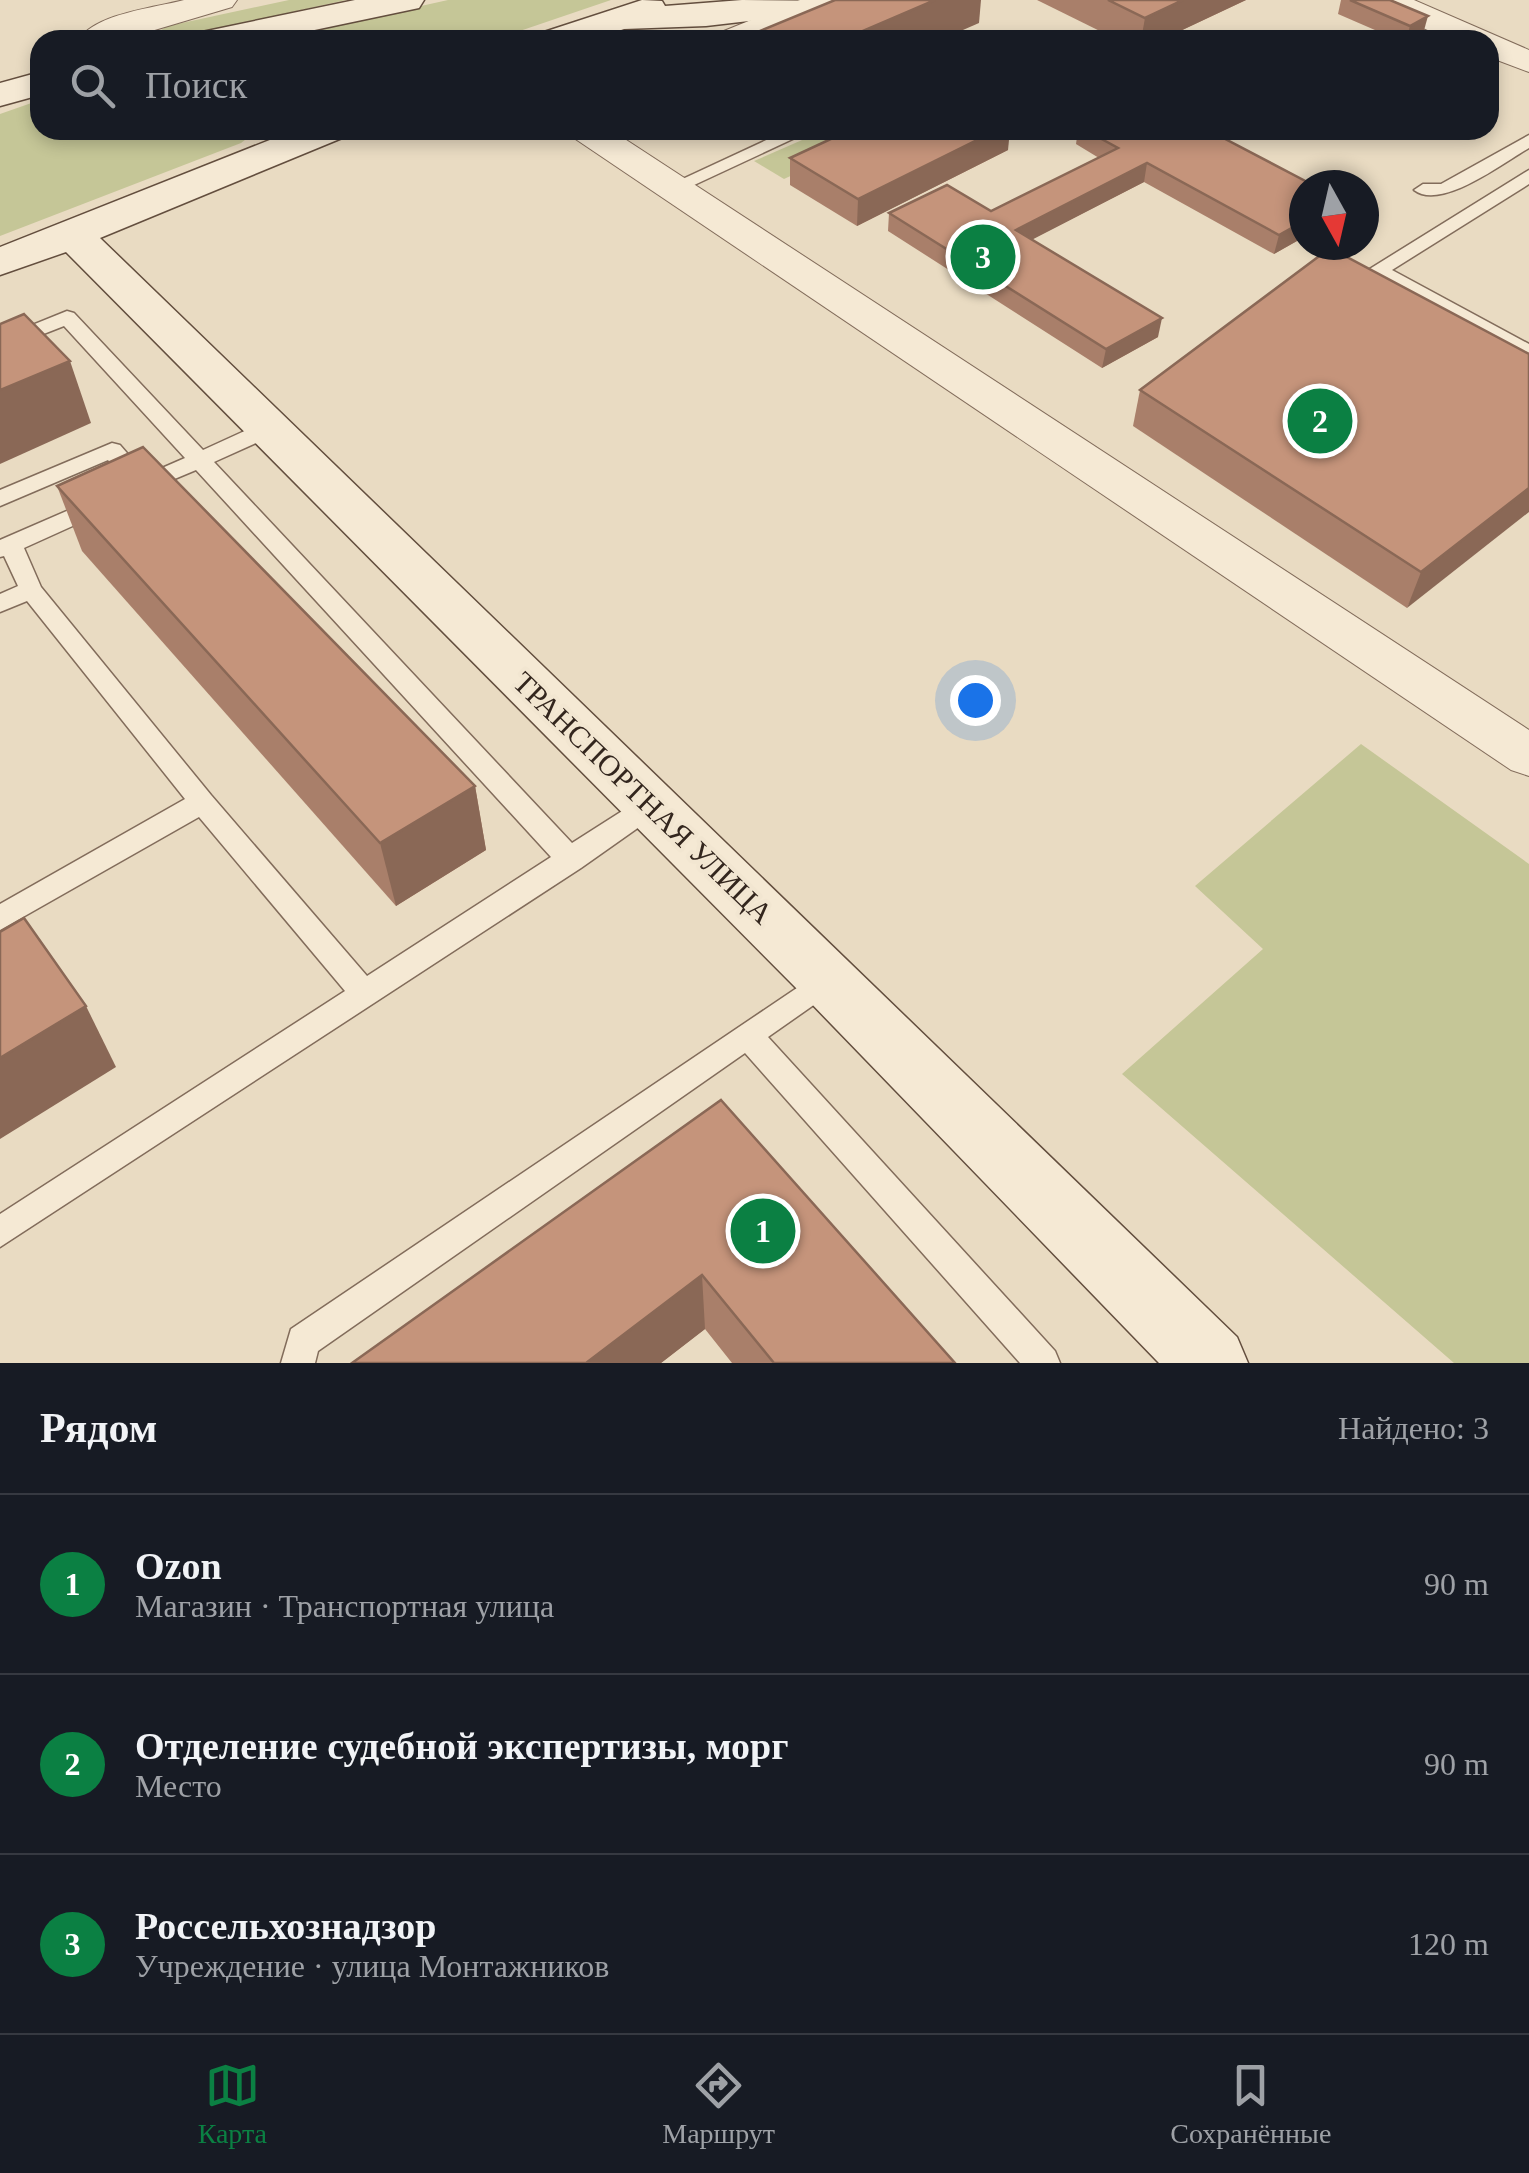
<!DOCTYPE html>
<html lang="ru">
<head>
<meta charset="utf-8">
<style>
  :root { --surface:#171b24; --page:#242831; --text:#f1f3f6; --muted:#9ea1a6; --line:#363941; --accent:#0b8043 }
  body { margin:0; font-family:"Times New Roman",serif; background:var(--page); color:var(--text) }
  .compass { position:absolute; left:1289px; top:170px; width:90px; height:90px; border-radius:50%; background:var(--surface); box-shadow:0 5px 15px #0003; rotate:172deg }
  .you { position:absolute; left:975px; top:700px; width:35px; height:35px; margin:-25px; border:8px solid #fff; border-radius:50%; background:#1a73e8; box-shadow:0 0 0 15px #1a73e833 }
  .badge { display:grid; place-items:center; width:65px; height:65px; border-radius:50%; background:var(--accent); color:#fff; font-size:32px; font-weight:700 }
  .pin { position:absolute; translate:-50% -50%; border:5px solid #fff; box-shadow:0 2px 10px #0006 }
  .list { margin:0; padding:0; list-style:none }
  h2 { display:flex; justify-content:space-between; align-items:center; height:130px; margin:0; padding:0 40px; font-size:42px }
  h2 small { font-size:32px; font-weight:400; color:var(--muted) }
  .list li { display:grid; grid-template-columns:65px 1fr auto; gap:30px; align-items:center; box-sizing:border-box; height:180px; padding:0 40px; border-top:2px solid var(--line) }
  .list b { display:block; font-size:38px; white-space:nowrap }
  .list p { margin:0; font-size:32px; white-space:nowrap; color:var(--muted) }
  .list em { font-size:32px; font-style:normal; color:var(--muted) }
  .icon { flex:none; width:55px; height:55px; fill:none; stroke:currentColor; stroke-width:2; stroke-linecap:round; stroke-linejoin:round }
  .map { position:relative; flex:none; width:1529px; height:1363px; overflow:hidden }
  .search { position:absolute; background:var(--surface); box-shadow:0 5px 15px #0003; left:30px; right:30px; top:30px; height:110px; display:flex; align-items:center; gap:25px; box-sizing:border-box; padding:0 35px; border-radius:30px; color:var(--muted); font-size:38px }
  .sheet { height:670px; background:var(--surface) }
  nav { display:flex; justify-content:space-around; align-items:center; box-sizing:border-box; height:140px; border-top:2px solid var(--line); background:var(--surface); font-size:28px; color:var(--muted) }
  nav a { display:grid; justify-items:center; gap:5px }
  nav .on { color:var(--accent) }
  .map>svg:first-child { display:block }
  .green { fill:#c5c697 }
  .lines { fill:none; stroke-linecap:round; stroke-linejoin:round }
  .lane-casing { stroke:#826c5b; stroke-width:3 }
  .street-casing { stroke:#826c5b; stroke-width:2 }
  .secondary-casing { stroke:#634e3e; stroke-width:3 }
  .lane { fill:#f5e9d4; fill-rule:evenodd }
  .street { fill:#f5e9d4; fill-rule:evenodd }
  .secondary { fill:#f5e9d4; fill-rule:evenodd }
  .wall { fill:#a97f6a }
  .shaded-wall { fill:#8a6856 }
  .building { fill:#c5947b; stroke:#8a6856; stroke-width:2.5 }
  .labels { text-anchor:middle; stroke-width:8; stroke-linejoin:round; paint-order:stroke }
  .street-label { font-size:30px; fill:#33261e; stroke:#f2e6d1 }
</style>
</head>
<body>
<div class="map">
<svg width="1529" height="1363" viewBox="0 0 1529 1363">
  <rect width="100%" height="100%" fill="#e9dbc2"/>
  <g class="green">
    <polygon points="289,0 346,0 167,40 144,40 168,26"/>
    <polygon points="448,0 611,0 493,40 268,40"/>
    <polygon points="40,100 40,130 258,130 241,143 0,236 0,114"/>
    <polygon points="825,130 889,130 784,179 754,161"/>
    <polygon points="1361,744 1529,864 1529,1363 1454,1363 1122,1074 1263,949 1195,886"/>
  </g>
  <g class="lines">
    <defs>
      <g id="lane">
        <polygon points="788,130 812,130 677,193 663,193 661,189"/>
        <path d="M1529,135V148C1503,163 1441,211 1414,190L1423,184H1441Z"/>
        <polygon points="1529,170 1529,184 1392,270 1529,344 1529,358 1368,270"/>
        <polygon points="67,311 74,313 203,450 260,424 276,424 279,429 276,434 214,462 572,843 641,799 650,796 659,799 663,806 659,813 581,868 0,1247 0,1214 345,991 199,817 0,930 0,904 185,799 27,601 0,612 0,594 18,586 4,556 0,557 0,540 92,500 108,500 111,505 108,510 24,548 41,587 211,795 367,976 551,857 196,470 141,493 133,491 108,460 0,506 0,490 112,443 120,445 146,475 185,458 64,326 0,351 0,338"/>
        <polygon points="828,967 838,970 842,979 838,988 768,1037 1055,1351 1060,1363 1020,1363 745,1053 318,1351 315,1363 281,1363 291,1329"/>
      </g>
      <g id="street">
        <path d="M184,0H237L232,7L121,40H78C97,13 154,8 184,0Z"/>
        <polygon points="800,0 844,0 839,7 760,40 714,40 719,33"/>
        <polygon points="1371,0 1414,0 1529,50 1529,72 1489,57 1489,40 1450,40 1376,7"/>
        <polygon points="569,130 611,130 1529,730 1529,776 1511,770 574,138"/>
      </g>
      <g id="secondary">
        <polygon points="355,0 424,0 419,8 267,40 197,40 202,32"/>
        <polygon points="642,0 662,1 665,6 742,0 843,1 838,9 825,12 706,26 624,29 593,40 539,40 544,32"/>
        <polygon points="40,72 40,95 0,106 0,83"/>
        <polygon points="295,130 348,130 342,138 100,238 1237,1337 1248,1363 1159,1363 806,998 66,252 0,275 0,247"/>
      </g>
    </defs>
    <use href="#lane" class="lane-casing"/>
    <use href="#street" class="street-casing"/>
    <use href="#secondary" class="secondary-casing"/>
    <use href="#lane" class="lane"/>
    <use href="#street" class="street"/>
    <use href="#secondary" class="secondary"/>
  </g>
  <g class="wall">
    <polygon points="1037,0 1246,0 1161,40 1118,40"/>
    <polygon points="1341,0 1390,0 1423,34 1411,40 1398,40 1338,14"/>
    <polygon points="1078,130 1208,130 1304,185 1304,237 1274,254 1144,182 1032,239 1158,337 1102,368 888,231 889,213 991,211 1099,158 1076,144"/>
    <polygon points="1008,150 857,226 790,185 790,158"/>
    <polygon points="1529,354 1407,608 1133,426 1140,390"/>
    <polygon points="57,486 475,786 486,850 396,906 82,551"/>
    <polygon points="721,1100 955,1363 732,1363 705,1329 661,1363"/>
  </g>
  <g class="shaded-wall">
    <polygon points="935,0 981,0 979,23 940,40 842,40"/>
    <polygon points="1183,0 1246,0 1161,40 1141,40 1145,18"/>
    <polygon points="1428,16 1423,34 1411,40 1406,40 1410,26"/>
    <polygon points="997,130 1010,130 1008,150 857,226 858,199"/>
    <polygon points="1147,163 1144,182 1014,249 1016,230"/>
    <polygon points="1304,221 1304,237 1274,254 1279,235"/>
    <polygon points="1162,318 1158,337 1102,368 1106,349"/>
    <polygon points="70,361 91,423 0,464 0,390"/>
    <polygon points="1529,488 1529,512 1407,608 1421,572"/>
    <polygon points="475,786 486,850 396,906 380,843"/>
    <polygon points="86,1006 116,1067 0,1139 0,1058"/>
    <polygon points="702,1275 705,1329 661,1363 586,1363"/>
  </g>
  <g class="building">
    <polygon points="835,0 935,0 842,40 738,40"/>
    <polygon points="1108,0 1183,0 1145,18"/>
    <polygon points="1350,0 1390,0 1428,16 1410,26"/>
    <polygon points="850,130 997,130 858,199 790,158"/>
    <polygon points="1085,130 1208,130 1313,185 1304,185 1304,221 1279,235 1147,163 1016,230 1162,318 1106,349 889,213 947,185 991,211 1118,148"/>
    <polygon points="1330,248 1529,354 1529,488 1421,572 1140,390"/>
    <polygon points="24,314 70,361 0,390 0,324"/>
    <polygon points="143,447 475,786 380,843 57,486"/>
    <polygon points="24,918 86,1006 0,1058 0,932"/>
    <polygon points="721,1100 955,1363 774,1363 702,1275 586,1363 352,1363"/>
  </g>
  <g class="labels">
    <g class="street-label">
      <text transform="translate(643 798) rotate(44)" y="10">ТРАНСПОРТНАЯ УЛИЦА</text>
    </g>
  </g>
</svg>
<svg class="compass" viewBox="-18 -18 36 36"><path d="M0-13l5 13h-10z" fill="#e53935"/><path d="M0 13l5-13h-10z" fill="#9ea1a6"/></svg>
<div class="you"></div>
<div class="pin badge" style="left:763px;top:1231px">1</div>
<div class="pin badge" style="left:1320px;top:421px">2</div>
<div class="pin badge" style="left:983px;top:257px">3</div>
<div class="search"><svg class="icon" aria-label="search" viewBox="0 0 24 24"><circle cx="10" cy="10" r="6"/><path d="M15 15l6 6"/></svg>Поиск</div>
</div>
<section class="sheet">
<h2>Рядом<small>Найдено: 3</small></h2>
<ul class="list">
<li><span class="badge">1</span><div><b>Ozon</b><p>Магазин · Транспортная улица</p></div><em>90 m</em></li>
<li><span class="badge">2</span><div><b>Отделение судебной экспертизы, морг</b><p>Место</p></div><em>90 m</em></li>
<li><span class="badge">3</span><div><b>Россельхознадзор</b><p>Учреждение · улица Монтажников</p></div><em>120 m</em></li>
</ul>
</section>
<nav>
<a class="on"><svg class="icon" aria-label="map" viewBox="0 0 24 24"><path d="M3 6l6-2 6 2 6-2v14l-6 2-6-2-6 2zM9 4v14M15 6v14"/></svg>Карта</a>
<a><svg class="icon" aria-label="directions" viewBox="0 0 24 24"><path d="M12 3l9 9-9 9-9-9zM9 14v-3h6M13 9l2 2-2 2"/></svg>Маршрут</a>
<a><svg class="icon" aria-label="saved" viewBox="0 0 24 24"><path d="M7 4h10v16l-5-4-5 4z"/></svg>Сохранённые</a>
</nav>
</body>
</html>
